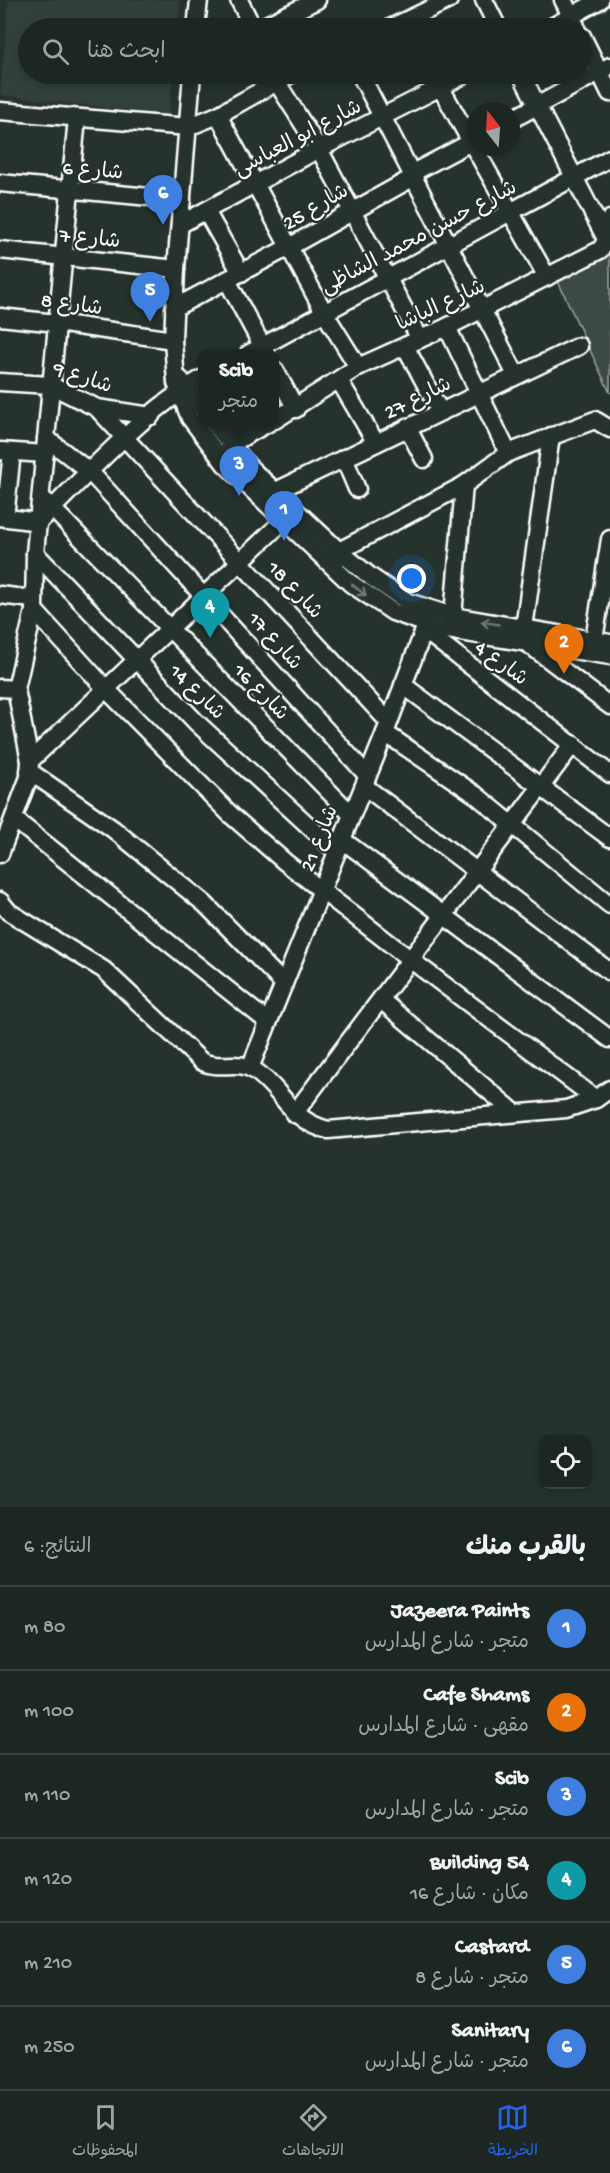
<!DOCTYPE html>
<html lang="ar">
<head>
<meta charset="utf-8">
<style>
  :root { --surface:#1c2622; --page:#252e2a; --text:#f1f3f6; --muted:#a0a5a5; --line:#3a4340; --accent:#2563eb }
  body { margin:0; font-family:"Gochi Hand","Playpen Sans Arabic",sans-serif; background:var(--page); color:var(--text); direction:rtl }
  .controls { position:absolute; right:18px; bottom:18px; display:grid; overflow:hidden; border-radius:12px; box-shadow:0 3px 9px #0003 }
  .controls button { width:54px; height:54px; display:grid; place-items:center; padding:0; border:0; border-bottom:2px solid var(--line); background:var(--surface); color:var(--text); font:30px sans-serif }
  .compass { position:absolute; left:466px; top:102px; width:54px; height:54px; border-radius:50%; background:var(--surface); box-shadow:0 3px 9px #0003; rotate:343deg }
  .you { position:absolute; left:412px; top:579px; width:21px; height:21px; margin:-15px; border:4px solid #fff; border-radius:50%; background:#1a73e8; box-shadow:0 0 0 9px #1a73e833 }
  .badge { display:grid; place-items:center; width:39px; height:39px; border-radius:50%; background:var(--accent); color:#fff; font-size:20px; font-weight:700 }
  .pin { position:absolute; translate:-50% -50px; filter:drop-shadow(0 2px 3px #0008) }
  .pin::after { content:''; position:absolute; top:32px; width:21px; height:18px; background:inherit; clip-path:polygon(0 0,100% 0,50% 100%) }
  .popup { position:absolute; left:198px; top:349px; width:81px; height:78px; box-sizing:border-box; display:grid; place-content:center; border-radius:12px; background:var(--surface); filter:drop-shadow(0 2px 4px #0005); font-size:20px; white-space:nowrap; color:var(--muted) }
  .popup b { font-size:22px; color:var(--text) }
  .popup::after { content:''; position:absolute; left:50%; top:100%; margin-left:-12px; border:12px solid transparent; border-top-color:var(--surface) }
  .list { margin:0; padding:0; list-style:none }
  h2 { display:flex; justify-content:space-between; align-items:center; height:78px; margin:0; padding:0 24px; font-size:26px }
  h2 small { font-size:20px; font-weight:400; color:var(--muted) }
  .list li { display:grid; grid-template-columns:39px 1fr auto; gap:18px; align-items:center; box-sizing:border-box; height:84px; padding:0 24px; border-top:2px solid var(--line) }
  .list b { display:block; font-size:22px; white-space:nowrap }
  .list p { margin:0; font-size:20px; white-space:nowrap; color:var(--muted) }
  .list em { font-size:20px; font-style:normal; color:var(--muted) }
  .icon { flex:none; width:33px; height:33px; fill:none; stroke:currentColor; stroke-width:2; stroke-linecap:round; stroke-linejoin:round }
  .map { position:relative; flex:none; width:610px; height:1507px; overflow:hidden; direction:ltr }
  .search { position:absolute; background:var(--surface); box-shadow:0 3px 9px #0003; left:18px; right:18px; top:18px; height:66px; display:flex; align-items:center; gap:15px; box-sizing:border-box; padding:0 21px; border-radius:33px; color:var(--muted); font-size:22px }
  .sheet { height:582px; background:var(--surface) }
  nav { display:flex; justify-content:space-around; align-items:center; box-sizing:border-box; height:84px; border-top:2px solid var(--line); background:var(--surface); font-size:16px; color:var(--muted) }
  nav a { display:grid; justify-items:center; gap:3px }
  nav .on { color:var(--accent) }
  .map>svg:first-child { display:block }
  .built { fill:#333f3a }
  .green { fill:#3e4944; stroke:#9ea4a2; stroke-width:1.5 }
  .lines { fill:none; stroke-linecap:round; stroke-linejoin:round }
  .minor-casing { stroke:#fff; stroke-width:21 }
  .minor { stroke:#26332d; stroke-width:16 }
  .oneway { stroke:#727a76 }
  .labels { text-anchor:middle; stroke-width:4.5; stroke-linejoin:round; paint-order:stroke }
  .street-label { font-size:21px; fill:#fff; stroke:#26332d }
</style>
</head>
<body>
<div class="map">
<svg width="610" height="1507" viewBox="0 0 610 1507">
  <rect width="100%" height="100%" fill="#26332d"/>
  <filter id="ink" filterUnits="userSpaceOnUse"><feTurbulence type="fractalNoise" baseFrequency=".0167" numOctaves="2"/><feDisplacementMap in="SourceGraphic" scale="12" xChannelSelector="R" yChannelSelector="G"/><feConvolveMatrix kernelMatrix="1 2 1 2 8 2 1 2 1" color-interpolation-filters="sRGB"/></filter>
  <g filter="url(#ink)">
    <polygon class="built" points="9,0 180,0 177,28 28,28 28,74 173,74 169,115 0,95"/>
    <polygon class="green" points="610,248 610,393 556,277"/>
    <g class="lines">
      <defs>
        <g id="minor">
          <polyline points="239,0 253,28"/>
          <polyline points="484,0 498,28"/>
          <polyline points="563,0 576,26"/>
          <polyline points="196,28 199,0"/>
          <polyline points="260,28 317,0"/>
          <polyline points="390,28 449,0"/>
          <polyline points="550,28 600,0"/>
          <polyline points="582,36 610,93"/>
          <polyline points="192,74 176,269 173,340 176,383 190,418 225,464 350,583 393,612 441,629 610,656"/>
          <polyline points="360,74 516,375"/>
          <polyline points="433,74 547,277"/>
          <polyline points="521,74 606,239"/>
          <polyline points="276,81 319,149 420,339"/>
          <polyline points="0,111 188,127 218,115 291,74"/>
          <polyline points="218,115 324,312 358,367"/>
          <polyline points="511,120 610,66"/>
          <polyline points="0,183 182,200"/>
          <polyline points="206,211 241,273"/>
          <polyline points="181,224 319,149 466,74"/>
          <polyline points="0,250 176,269"/>
          <polyline points="227,280 266,353"/>
          <polyline points="174,308 289,247 412,178 416,171 475,140"/>
          <polyline points="0,317 57,323 173,340"/>
          <polyline points="447,327 508,453"/>
          <polyline points="405,346 440,411"/>
          <polyline points="248,354 610,158"/>
          <polyline points="275,370 296,409"/>
          <polyline points="180,379 203,408"/>
          <polyline points="339,380 376,443"/>
          <polyline points="0,382 50,385 97,408 151,416"/>
          <polyline points="97,408 388,721"/>
          <polyline points="275,420 358,367 447,327 600,250 605,243 610,219"/>
          <polyline points="213,422 248,466 339,551 371,577 408,602 453,616 610,643"/>
          <polyline points="407,427 424,459"/>
          <polyline points="46,438 90,472 367,775"/>
          <polyline points="229,445 270,422"/>
          <polyline points="0,451 45,454"/>
          <polyline points="344,458 357,489"/>
          <polyline points="276,491 579,346"/>
          <polyline points="41,497 351,814"/>
          <path d="M0,517L39,522C84,477 147,408 203,378"/>
          <polyline points="5,518 12,452"/>
          <polyline points="35,553 196,722 336,851"/>
          <polyline points="337,558 339,551 464,485 508,453 595,420 610,429"/>
          <polyline points="0,595 32,599"/>
          <polyline points="34,610 106,689 232,816 285,862 411,960 596,1099"/>
          <polyline points="453,616 464,485"/>
          <polyline points="524,628 551,436"/>
          <polyline points="424,630 610,774"/>
          <polyline points="594,640 610,539"/>
          <polyline points="527,643 610,706"/>
          <polyline points="403,685 610,838"/>
          <polyline points="0,688 16,689"/>
          <polyline points="385,733 476,795 610,905"/>
          <polyline points="30,761 284,520"/>
          <polyline points="29,771 113,829 205,904 284,984"/>
          <polyline points="364,786 610,972"/>
          <polyline points="14,819 268,1022"/>
          <polyline points="341,839 610,1039"/>
          <polyline points="0,854 29,777 30,761 16,689 34,610 35,553 77,118"/>
          <path d="M0,901L9,912L104,970L201,1061C219,1071 237,1059 254,1070C284,1090 288,1120 328,1130L566,1109L596,1099L610,1089"/>
          <polyline points="381,1000 514,1112"/>
          <polyline points="250,1068 385,733 426,625"/>
          <polyline points="294,1114 573,744"/>
        </g>
      </defs>
      <use href="#minor" class="minor-casing"/>
      <use href="#minor" class="minor"/>
    </g>
    <defs><path id="oneway-shaft" d="M-6 0H5M1.5-3L5.5 0L1.5 3" fill="none" stroke-width="1.6" stroke-linecap="round" stroke-linejoin="round" transform="scale(1.5)"/></defs>
    <g class="oneway">
      <use href="#oneway-shaft" transform="translate(359 590) rotate(38)"/>
      <use href="#oneway-shaft" transform="translate(490 623) rotate(-171)"/>
    </g>
  </g>
  <g class="labels">
    <g class="street-label">
      <text transform="translate(297 137) rotate(-28)" y="7">شارع ابو العباسى</text>
      <text transform="translate(93 169) rotate(5)" y="7">شارع 6</text>
      <text transform="translate(315 206) rotate(-30)" y="7">شارع 25</text>
      <text transform="translate(418 236) rotate(-28)" y="7">شارع حسن محمد الشاظى</text>
      <text transform="translate(90 237) rotate(6)" y="7">شارع 7</text>
      <text transform="translate(72 303) rotate(8)" y="7">شارع 8</text>
      <text transform="translate(440 304) rotate(-25)" y="7">شارع الباشا</text>
      <text transform="translate(83 376) rotate(19)" y="7">شارع 9</text>
      <text transform="translate(417 397) rotate(-26)" y="7">شارع 27</text>
      <text transform="translate(296 589) rotate(47)" y="7">شارع 18</text>
      <text transform="translate(276 640) rotate(48)" y="7">شارع 17</text>
      <text transform="translate(502 662) rotate(37)" y="7">شارع 4</text>
      <text transform="translate(198 691) rotate(45)" y="7">شارع 14</text>
      <text transform="translate(262 691) rotate(46)" y="7">شارع 16</text>
      <text transform="translate(318 838) rotate(-68)" y="7">شارع 21</text>
    </g>
  </g>
</svg>
<div class="controls">
<button><svg class="icon" aria-label="locate" viewBox="0 0 24 24"><circle cx="12" cy="12" r="6"/><path d="M12 2v4M12 18v4M2 12h4M18 12h4"/></svg></button>
</div>
<svg class="compass" viewBox="-18 -18 36 36"><path d="M0-13l5 13h-10z" fill="#e53935"/><path d="M0 13l5-13h-10z" fill="#a0a5a5"/></svg>
<div class="you"></div>
<div class="pin badge" style="left:284px;top:541px;background:#3f7fe0">1</div>
<div class="pin badge" style="left:564px;top:674px;background:#e8710a">2</div>
<div class="pin badge" style="left:239px;top:496px;background:#3f7fe0">3</div>
<div class="popup"><b>Scib</b>متجر</div>
<div class="pin badge" style="left:210px;top:638px;background:#0f9aa8">4</div>
<div class="pin badge" style="left:150px;top:322px;background:#3f7fe0">5</div>
<div class="pin badge" style="left:163px;top:225px;background:#3f7fe0">6</div>
<div class="search"><svg class="icon" aria-label="search" viewBox="0 0 24 24"><circle cx="10" cy="10" r="6"/><path d="M15 15l6 6"/></svg>ابحث هنا</div>
</div>
<section class="sheet">
<h2>بالقرب منك<small>النتائج: 6</small></h2>
<ul class="list">
<li><span class="badge" style="background:#3f7fe0">1</span><div><b>Jazeera Paints</b><p>متجر · شارع المدارس</p></div><em>80 m</em></li>
<li><span class="badge" style="background:#e8710a">2</span><div><b>Cafe Shams</b><p>مقهى · شارع المدارس</p></div><em>100 m</em></li>
<li><span class="badge" style="background:#3f7fe0">3</span><div><b>Scib</b><p>متجر · شارع المدارس</p></div><em>110 m</em></li>
<li><span class="badge" style="background:#0f9aa8">4</span><div><b>Building 54</b><p>مكان · شارع 16</p></div><em>120 m</em></li>
<li><span class="badge" style="background:#3f7fe0">5</span><div><b>Castard</b><p>متجر · شارع 8</p></div><em>210 m</em></li>
<li><span class="badge" style="background:#3f7fe0">6</span><div><b>Sanitary</b><p>متجر · شارع المدارس</p></div><em>250 m</em></li>
</ul>
</section>
<nav>
<a class="on"><svg class="icon" aria-label="map" viewBox="0 0 24 24"><path d="M3 6l6-2 6 2 6-2v14l-6 2-6-2-6 2zM9 4v14M15 6v14"/></svg>الخريطة</a>
<a><svg class="icon" aria-label="directions" viewBox="0 0 24 24"><path d="M12 3l9 9-9 9-9-9zM9 14v-3h6M13 9l2 2-2 2"/></svg>الاتجاهات</a>
<a><svg class="icon" aria-label="saved" viewBox="0 0 24 24"><path d="M7 4h10v16l-5-4-5 4z"/></svg>المحفوظات</a>
</nav>
</body>
</html>
